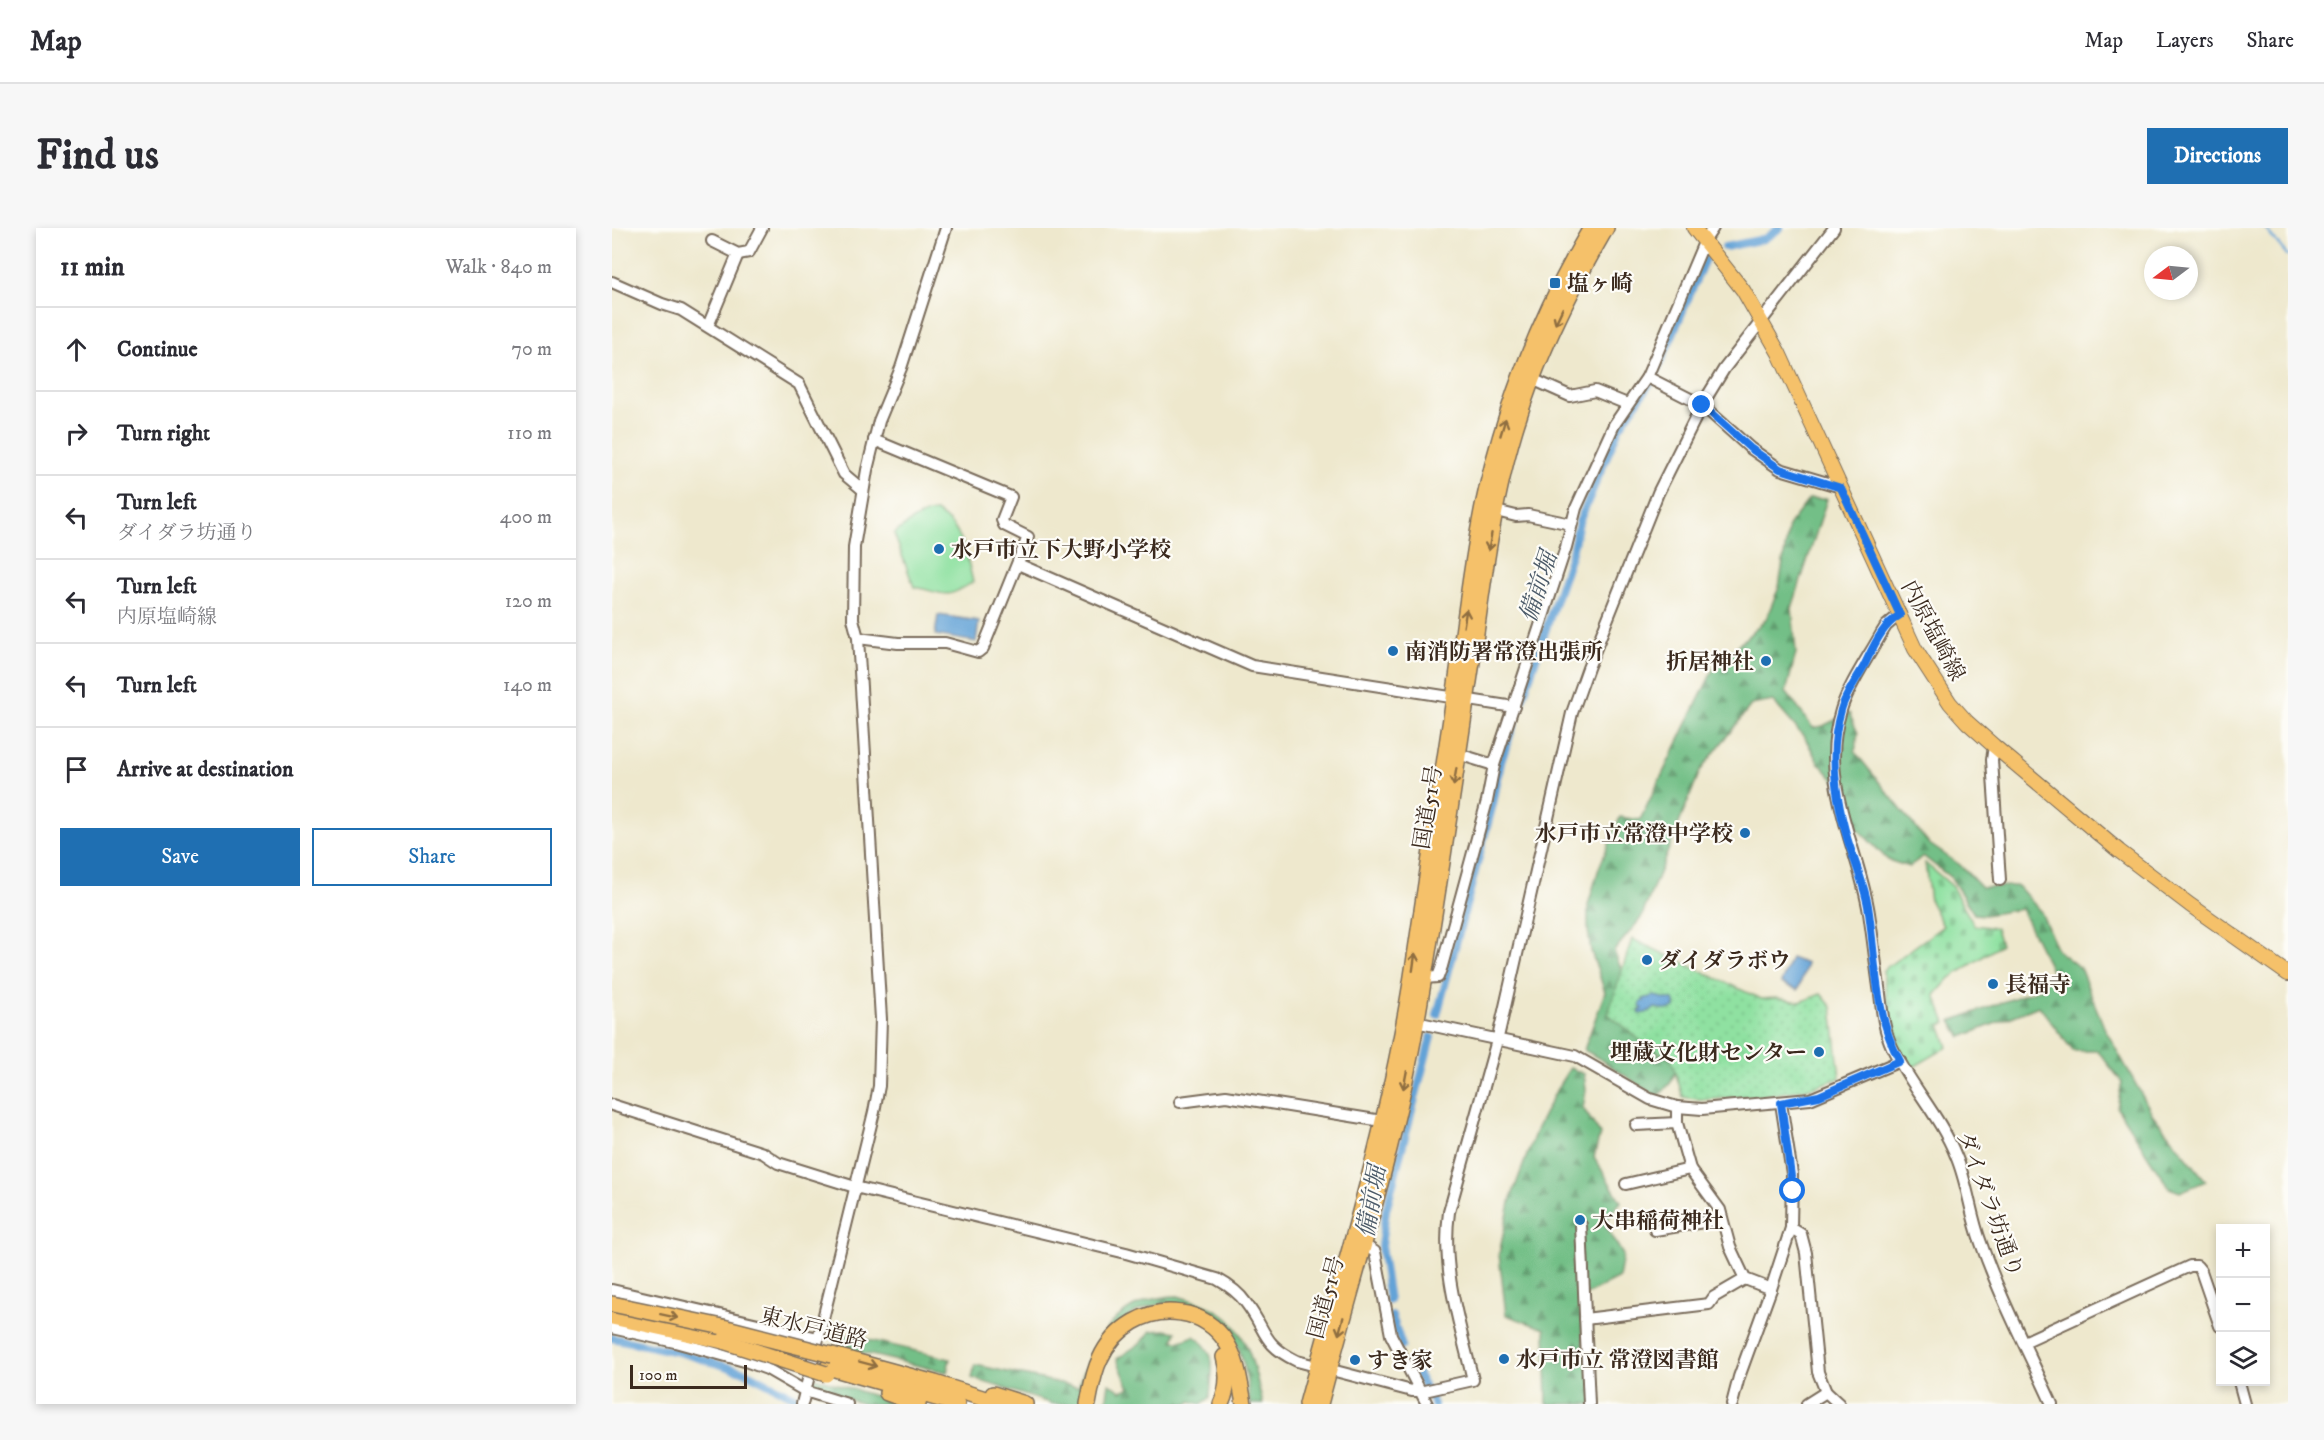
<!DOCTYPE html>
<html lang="en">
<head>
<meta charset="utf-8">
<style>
  :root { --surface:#fff; --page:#f7f7f7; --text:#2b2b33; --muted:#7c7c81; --line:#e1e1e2; --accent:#1f6fb2 }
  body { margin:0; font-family:"IM FELL DW Pica","Noto Serif JP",serif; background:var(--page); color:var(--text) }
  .controls { position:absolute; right:18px; bottom:18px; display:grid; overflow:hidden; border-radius:0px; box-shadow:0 3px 9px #0003 }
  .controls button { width:54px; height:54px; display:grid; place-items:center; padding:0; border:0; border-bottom:2px solid var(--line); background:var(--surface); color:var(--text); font:30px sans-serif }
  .compass { position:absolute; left:1532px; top:18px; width:54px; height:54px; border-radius:50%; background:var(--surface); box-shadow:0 3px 9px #0003; rotate:254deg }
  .scale { position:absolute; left:18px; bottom:15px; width:117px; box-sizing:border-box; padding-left:6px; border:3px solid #3b2a1e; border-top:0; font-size:16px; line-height:21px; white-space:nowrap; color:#3b2a1e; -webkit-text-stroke:4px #fdfcf7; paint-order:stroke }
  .stop { position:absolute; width:18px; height:18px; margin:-14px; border:4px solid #1a73e8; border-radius:50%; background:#fff }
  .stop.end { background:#1a73e8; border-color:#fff; box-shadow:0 2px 6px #0008 }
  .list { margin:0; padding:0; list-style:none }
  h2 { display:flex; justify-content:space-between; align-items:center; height:78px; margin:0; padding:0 24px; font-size:26px }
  h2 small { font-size:20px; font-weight:400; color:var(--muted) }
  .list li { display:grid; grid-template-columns:39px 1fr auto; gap:18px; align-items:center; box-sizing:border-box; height:84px; padding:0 24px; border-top:2px solid var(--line) }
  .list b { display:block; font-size:22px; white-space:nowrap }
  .list p { margin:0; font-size:20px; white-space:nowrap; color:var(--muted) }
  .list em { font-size:20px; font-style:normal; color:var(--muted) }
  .actions { display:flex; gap:12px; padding:18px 24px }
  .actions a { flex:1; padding:14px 0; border:2px solid var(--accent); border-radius:0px; text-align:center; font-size:21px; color:var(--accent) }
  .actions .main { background:var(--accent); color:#fff }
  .icon { flex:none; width:33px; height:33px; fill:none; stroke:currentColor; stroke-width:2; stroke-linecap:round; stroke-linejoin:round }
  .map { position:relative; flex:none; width:1676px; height:1176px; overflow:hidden; border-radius:0px }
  header { display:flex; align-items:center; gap:36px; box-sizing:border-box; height:84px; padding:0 30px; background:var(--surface); border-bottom:2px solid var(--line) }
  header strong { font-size:28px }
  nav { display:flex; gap:33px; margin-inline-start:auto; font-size:21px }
  .intro { display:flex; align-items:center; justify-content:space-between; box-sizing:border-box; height:144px; padding:0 36px }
  h1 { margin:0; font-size:42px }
  .button { padding:15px 27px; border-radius:0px; background:var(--accent); color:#fff; font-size:21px; font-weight:700 }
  main { display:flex; gap:36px; padding:0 36px }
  aside { flex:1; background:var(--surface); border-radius:0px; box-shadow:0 3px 9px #0003 }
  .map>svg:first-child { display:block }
  .grass { fill:#8fe1a1; stroke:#658660; stroke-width:1.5 }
  .forest { fill:url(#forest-firs); stroke:#577452; stroke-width:1.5 }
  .cemetery { fill:url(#cemetery-stones); stroke:#658660; stroke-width:1.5 }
  .park { fill:url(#park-dots); stroke:#658660; stroke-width:1.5 }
  .water { fill:#64a3d7; stroke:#50667a; stroke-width:1.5 }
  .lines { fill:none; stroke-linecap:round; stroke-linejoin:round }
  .stream { stroke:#64a3d7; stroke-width:2 }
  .canal { stroke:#64a3d7; stroke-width:8 }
  .minor-casing { stroke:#7a6c5b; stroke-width:14 }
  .major-casing { stroke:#7a6c5b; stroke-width:16 }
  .highway-casing { stroke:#7a6c5b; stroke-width:18 }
  .minor { stroke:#fff; stroke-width:10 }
  .major { stroke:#f5c16b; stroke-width:14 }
  .highway { stroke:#f5c16b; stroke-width:15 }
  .highway-bridge-casing { stroke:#7a6c5b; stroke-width:18; stroke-linecap:butt }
  .highway-bridge { stroke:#f5c16b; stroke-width:15 }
  .oneway { stroke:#8f6e41 }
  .route { stroke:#1a73e8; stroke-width:8 }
  .poi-dot { fill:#1f6fb2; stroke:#fdfcf7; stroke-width:2 }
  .labels { text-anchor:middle; stroke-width:4.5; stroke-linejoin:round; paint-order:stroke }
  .poi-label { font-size:22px; font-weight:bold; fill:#3b2a1e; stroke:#fdfcf7; text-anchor:start }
  .street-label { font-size:22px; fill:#3b2a1e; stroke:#fdfcf7 }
  .water-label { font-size:24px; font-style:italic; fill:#4b5a68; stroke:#fdfcf7 }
</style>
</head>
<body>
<header>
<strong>Map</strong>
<nav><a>Map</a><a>Layers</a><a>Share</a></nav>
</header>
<div class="intro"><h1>Find us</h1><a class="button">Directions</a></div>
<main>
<aside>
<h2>11 min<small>Walk · 840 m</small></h2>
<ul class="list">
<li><svg class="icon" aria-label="ahead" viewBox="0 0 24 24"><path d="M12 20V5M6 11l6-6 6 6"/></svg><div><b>Continue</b></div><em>70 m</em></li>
<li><svg class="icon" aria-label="right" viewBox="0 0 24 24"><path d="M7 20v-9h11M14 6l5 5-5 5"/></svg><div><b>Turn right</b></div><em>110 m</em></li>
<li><svg class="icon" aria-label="left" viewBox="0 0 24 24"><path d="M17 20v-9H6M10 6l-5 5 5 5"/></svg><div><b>Turn left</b><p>ダイダラ坊通り</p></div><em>400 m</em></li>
<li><svg class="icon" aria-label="left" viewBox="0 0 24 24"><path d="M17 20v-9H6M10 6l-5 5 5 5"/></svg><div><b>Turn left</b><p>内原塩崎線</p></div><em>120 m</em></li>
<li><svg class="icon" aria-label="left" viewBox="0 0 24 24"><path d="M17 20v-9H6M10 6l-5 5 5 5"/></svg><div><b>Turn left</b></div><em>140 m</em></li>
<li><svg class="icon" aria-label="arrive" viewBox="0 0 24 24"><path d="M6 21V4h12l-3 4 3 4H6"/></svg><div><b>Arrive at destination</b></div></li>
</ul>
<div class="actions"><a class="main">Save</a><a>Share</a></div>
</aside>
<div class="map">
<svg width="1676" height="1176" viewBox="0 0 1676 1176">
  <defs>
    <pattern id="forest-firs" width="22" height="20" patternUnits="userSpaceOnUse" patternTransform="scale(1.5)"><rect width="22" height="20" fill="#73bf87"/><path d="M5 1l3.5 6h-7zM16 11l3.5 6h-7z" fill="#609b6e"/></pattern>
    <pattern id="cemetery-stones" width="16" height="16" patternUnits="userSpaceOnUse" patternTransform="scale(1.5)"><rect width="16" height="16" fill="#8fe1a1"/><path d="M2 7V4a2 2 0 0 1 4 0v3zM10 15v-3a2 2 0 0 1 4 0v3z" fill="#7cc18a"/></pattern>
    <pattern id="park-dots" width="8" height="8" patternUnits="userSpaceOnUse" patternTransform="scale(1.5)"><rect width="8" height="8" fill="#8fe1a1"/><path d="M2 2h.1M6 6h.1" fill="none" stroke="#7cc18a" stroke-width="1.8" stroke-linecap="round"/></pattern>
  </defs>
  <rect width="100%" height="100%" fill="#fdfcf7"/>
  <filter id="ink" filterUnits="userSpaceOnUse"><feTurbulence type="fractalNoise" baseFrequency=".0167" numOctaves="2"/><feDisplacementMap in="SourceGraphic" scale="12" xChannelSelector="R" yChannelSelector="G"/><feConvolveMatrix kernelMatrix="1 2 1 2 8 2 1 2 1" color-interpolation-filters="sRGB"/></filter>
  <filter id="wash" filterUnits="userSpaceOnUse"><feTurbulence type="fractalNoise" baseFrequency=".008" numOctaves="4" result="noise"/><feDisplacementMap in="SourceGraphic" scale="24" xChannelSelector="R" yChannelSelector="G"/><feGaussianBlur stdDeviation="1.35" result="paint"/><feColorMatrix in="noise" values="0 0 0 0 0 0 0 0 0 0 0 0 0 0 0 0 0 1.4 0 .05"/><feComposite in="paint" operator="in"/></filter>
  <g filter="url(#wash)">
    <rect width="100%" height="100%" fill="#eee8cd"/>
    <path class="grass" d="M324,284C352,300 354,326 361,354C331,374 332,364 302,359L282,306C295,296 307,285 324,284Z"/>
    <g class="forest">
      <path d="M1197,271H1215L1180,380L1184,425L1174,464L1201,500L1211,498L1237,485L1246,505L1243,524L1316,615L1348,637L1369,659L1406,658L1429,684L1445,722L1468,740L1492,799L1541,887L1594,953L1568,964L1557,960L1505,880L1510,854L1486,823H1461L1427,778L1349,809L1339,793L1430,760L1440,744L1409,681L1373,687L1362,686L1339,650L1311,628L1297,639L1276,632L1245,600L1237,568L1206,534L1193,510L1161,473L1139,477L1088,543L1029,690L1002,723L1015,756L1018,793L1046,826L1067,835L1059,854L1046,869C1020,854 998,835 972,822L993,764L979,723L976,702V677L987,640L1008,589L1028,592L1102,440L1154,391L1167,359L1177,297Z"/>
      <polygon points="958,840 972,846 974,862 971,880 988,906 982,929 1009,974 998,986 994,998 1011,1027 1007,1050 968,1070 972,1125 988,1167 988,1176 935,1176 933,1101 894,1087 887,1026 899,970 925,900 947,857"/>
      <path d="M566,1068C580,1073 597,1076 609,1085C638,1105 643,1145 651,1176H638C635,1154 633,1129 621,1109C609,1091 589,1077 568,1076C506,1072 479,1122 468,1176H441L360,1150L363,1137L466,1159C484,1107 507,1069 566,1068Z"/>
      <path d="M553,1102L564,1104L561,1113H569L582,1108C608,1127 599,1141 598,1170L589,1176L579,1173L576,1176H494L497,1155L509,1163L517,1160L505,1131L530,1114L539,1103Z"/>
      <polygon points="232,1106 338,1131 335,1144 228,1120"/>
      <polygon points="202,1149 275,1172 286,1176 252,1176 200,1161"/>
    </g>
    <path class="cemetery" d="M1313,635L1339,657L1362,697L1384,700L1389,717L1338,750L1323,767L1334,795L1328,797L1336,819L1298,841C1277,804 1276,783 1271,742L1331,698L1318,673Z"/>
    <path class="park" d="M1020,711L1149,771L1165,770L1188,774L1209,766L1220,779L1228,850C1192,863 1165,867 1127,869C1107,870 1091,874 1071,869L1059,831L1029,813L996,786Z"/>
    <g class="water">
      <polygon points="326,387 367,393 364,414 323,407"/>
      <polygon points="1179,730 1195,736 1186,762 1169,755"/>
      <polygon points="1042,768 1061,772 1063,774 1063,780 1055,782 1043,780 1038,784 1028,786 1027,783 1031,781 1028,779 1029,774 1032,773 1031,771"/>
    </g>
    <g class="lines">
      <polyline class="stream" points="1653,0 1676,28"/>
      <g class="canal">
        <polyline points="1113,19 1152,11 1168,0"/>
        <polyline points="825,787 881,576 889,534 960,324 967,294 1007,200 1043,148 1093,31"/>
        <polyline points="777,1072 769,1018 774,982 819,809"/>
        <polyline points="780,1088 790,1118"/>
        <polyline points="0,1110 66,1124 133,1144 185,1170"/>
        <polyline points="805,1145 822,1176"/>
        <polyline points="199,1174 206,1176"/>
      </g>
    </g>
  </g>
  <g filter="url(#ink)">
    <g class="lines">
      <defs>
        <g id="minor">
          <polyline points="100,13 126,26 137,24 150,0"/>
          <polyline points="0,54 50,76 69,82 187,156 232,246 251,262"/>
          <polyline points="96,98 126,26"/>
          <polyline points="1035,149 1090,177 1138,220 1168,241 1229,259"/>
          <polyline points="920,151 958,168 983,163 1015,176"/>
          <polyline points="884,283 904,288 916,287 959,296"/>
          <polyline points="406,336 640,438 902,479"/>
          <path d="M1288,386L1274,398L1269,406C1257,428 1236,458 1229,482C1206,556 1246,616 1257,685C1261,712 1264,739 1268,766C1270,784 1272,802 1280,819C1298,857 1328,888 1344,928C1356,956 1358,986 1369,1015C1388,1070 1416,1123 1440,1176"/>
          <polyline points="246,410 286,415 333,415 366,424 371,420 416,309 392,297 390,292 399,269 262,212"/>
          <polyline points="1382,518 1380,532 1388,652"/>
          <polyline points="846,526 882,537"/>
          <polyline points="812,750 826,749 830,738 875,573 882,537 954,319 964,280 1002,197 1035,149 1093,12 1101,0"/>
          <polyline points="799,793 963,828 1038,871 1065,879 1090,881 1198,871 1288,833"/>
          <polyline points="568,874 614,868 770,893"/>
          <path d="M0,877L151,925L166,935L243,959L514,1025L605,1051C616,1057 627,1065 634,1075C655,1102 649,1116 685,1133L800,1163H812L861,1152C848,1097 829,1041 837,984L887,805L960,485L976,440L1046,265L1090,177L1112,141L1222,0"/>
          <polyline points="1065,879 1065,895 1078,941 1108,982 1118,1019 1133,1051 1159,1061"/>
          <polyline points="1024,897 1065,895"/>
          <polyline points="1014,956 1078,941"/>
          <polyline points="969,997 977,1176"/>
          <polyline points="1179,1000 1189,1006 1194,1025 1206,1144 1214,1164 1227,1176"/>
          <polyline points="1043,1002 1110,991"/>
          <polyline points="751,1016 763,1024 779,1107 815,1176"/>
          <polyline points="0,1062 206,1110"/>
          <polyline points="973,1091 1097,1076 1102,1069 1133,1051"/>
          <polyline points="0,1100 63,1114 136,1134 155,1141 193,1163 235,1176"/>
          <polyline points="1412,1114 1578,1038 1585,1038 1589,1043 1608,1098"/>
          <polyline points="1627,1154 1633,1176"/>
          <polyline points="190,1176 262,884 267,858 269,791 246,410 241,391 242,319 255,242 267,193 289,140 334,0"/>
          <polyline points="1120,1176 1127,1149 1159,1061 1179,1000 1180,946 1169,875"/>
          <polyline points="1195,1176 1214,1164"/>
        </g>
        <polyline id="major" points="1082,0 1131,62 1167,125 1303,421 1338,475 1355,494 1382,518 1507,623 1578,677 1676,746"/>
        <g id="highway">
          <polyline points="0,1089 111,1113"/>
          <polyline points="220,1127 323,1155 389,1176"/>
          <polyline points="216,1139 345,1176"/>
          <polyline points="275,1165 306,1176"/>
          <polyline points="381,1166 413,1176"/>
          <path d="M476,1176C479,1161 481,1145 488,1131C502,1100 535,1079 569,1085C587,1087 605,1099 614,1114C626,1133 628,1155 632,1176"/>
          <path d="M609,1176C616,1161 617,1146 612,1129"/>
          <path d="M695,1176C733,1037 776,897 799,755C813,662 827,570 841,477C851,411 858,343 871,278C892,179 928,87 979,0"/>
          <path d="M708,1176C743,1042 786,910 808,773C827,660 843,547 860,434C872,348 882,259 911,176C932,114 961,57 994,0"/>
        </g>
      </defs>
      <use href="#minor" class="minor-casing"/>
      <use href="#major" class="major-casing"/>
      <use href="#highway" class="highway-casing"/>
      <use href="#minor" class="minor"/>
      <use href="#major" class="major"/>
      <use href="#highway" class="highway"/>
      <defs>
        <g id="highway-bridge">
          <polyline points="0,1076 111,1099 220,1127"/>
          <polyline points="111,1113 214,1146"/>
        </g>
      </defs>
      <use href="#highway-bridge" class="highway-bridge-casing"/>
      <use href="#highway-bridge" class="highway-bridge"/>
    </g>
    <defs><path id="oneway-shaft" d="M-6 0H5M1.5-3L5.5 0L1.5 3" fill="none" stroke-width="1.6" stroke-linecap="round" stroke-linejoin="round" transform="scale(1.5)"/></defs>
    <g class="oneway">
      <use href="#oneway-shaft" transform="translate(947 88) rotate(115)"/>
      <use href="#oneway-shaft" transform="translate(891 199) rotate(-73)"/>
      <use href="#oneway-shaft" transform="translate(878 314) rotate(100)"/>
      <use href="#oneway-shaft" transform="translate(853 390) rotate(-81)"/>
      <use href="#oneway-shaft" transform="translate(843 549) rotate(99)"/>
      <use href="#oneway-shaft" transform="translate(802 734) rotate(-82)"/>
      <use href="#oneway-shaft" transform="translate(793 852) rotate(101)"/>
      <use href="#oneway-shaft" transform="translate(57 1088) rotate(12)"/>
      <use href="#oneway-shaft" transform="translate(729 1098) rotate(105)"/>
      <use href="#oneway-shaft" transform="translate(256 1136) rotate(15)"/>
    </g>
  </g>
  <g class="lines" filter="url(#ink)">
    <path class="route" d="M1090,177L1138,220L1168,241L1229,260L1288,387C1269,398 1261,420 1252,438C1244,452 1233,467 1229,482C1216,525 1224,572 1236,613C1243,635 1252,656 1256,678C1264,729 1262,788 1288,833L1207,868L1169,875L1181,963"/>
  </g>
  <g class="poi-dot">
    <rect x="937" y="49" width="12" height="12" rx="3"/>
    <circle cx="327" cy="321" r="6"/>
    <circle cx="781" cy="423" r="6"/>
    <circle cx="1154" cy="433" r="6"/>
    <circle cx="1133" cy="605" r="6"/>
    <circle cx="1035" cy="732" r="6"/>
    <circle cx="1381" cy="756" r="6"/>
    <circle cx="1207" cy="824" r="6"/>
    <circle cx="968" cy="992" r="6"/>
    <circle cx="892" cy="1131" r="6"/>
    <circle cx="743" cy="1132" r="6"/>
  </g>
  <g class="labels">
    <g class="poi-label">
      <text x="955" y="63">塩ヶ崎</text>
      <text x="339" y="329">水戸市立下大野小学校</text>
      <text x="793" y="431">南消防署常澄出張所</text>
      <text x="1142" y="441" text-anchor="end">折居神社</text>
      <text x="1121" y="613" text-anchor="end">水戸市立常澄中学校</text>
      <text x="1047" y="740">ダイダラボウ</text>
      <text x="1393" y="764">長福寺</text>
      <text x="1195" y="832" text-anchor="end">埋蔵文化財センター</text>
      <text x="980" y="1000">大串稲荷神社</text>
      <text x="904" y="1139">水戸市立 常澄図書館</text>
      <text x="755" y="1140">すき家</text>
    </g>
    <g class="street-label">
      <text transform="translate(1322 402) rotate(62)" y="8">内原塩崎線</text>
      <text transform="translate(815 579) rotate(-81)" y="8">国道51号</text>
      <text transform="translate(1379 976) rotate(70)" y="8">ダイダラ坊通り</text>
      <text transform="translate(713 1069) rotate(-75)" y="8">国道51号</text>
      <text transform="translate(202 1099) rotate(14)" y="8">東水戸道路</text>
    </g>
    <g class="water-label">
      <text transform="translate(926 359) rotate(-72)" y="8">備前堀</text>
      <text transform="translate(759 974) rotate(-80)" y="8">備前堀</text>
    </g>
  </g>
</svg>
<div class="controls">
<button>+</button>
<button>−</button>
<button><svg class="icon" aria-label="layers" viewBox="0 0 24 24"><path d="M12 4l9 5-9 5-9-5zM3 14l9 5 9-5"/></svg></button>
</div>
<svg class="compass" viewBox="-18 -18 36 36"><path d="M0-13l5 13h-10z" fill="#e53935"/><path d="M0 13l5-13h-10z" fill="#7c7c81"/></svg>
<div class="scale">100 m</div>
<div class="stop" style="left:1181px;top:963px"></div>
<div class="stop end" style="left:1090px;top:177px"></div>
</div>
</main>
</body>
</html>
